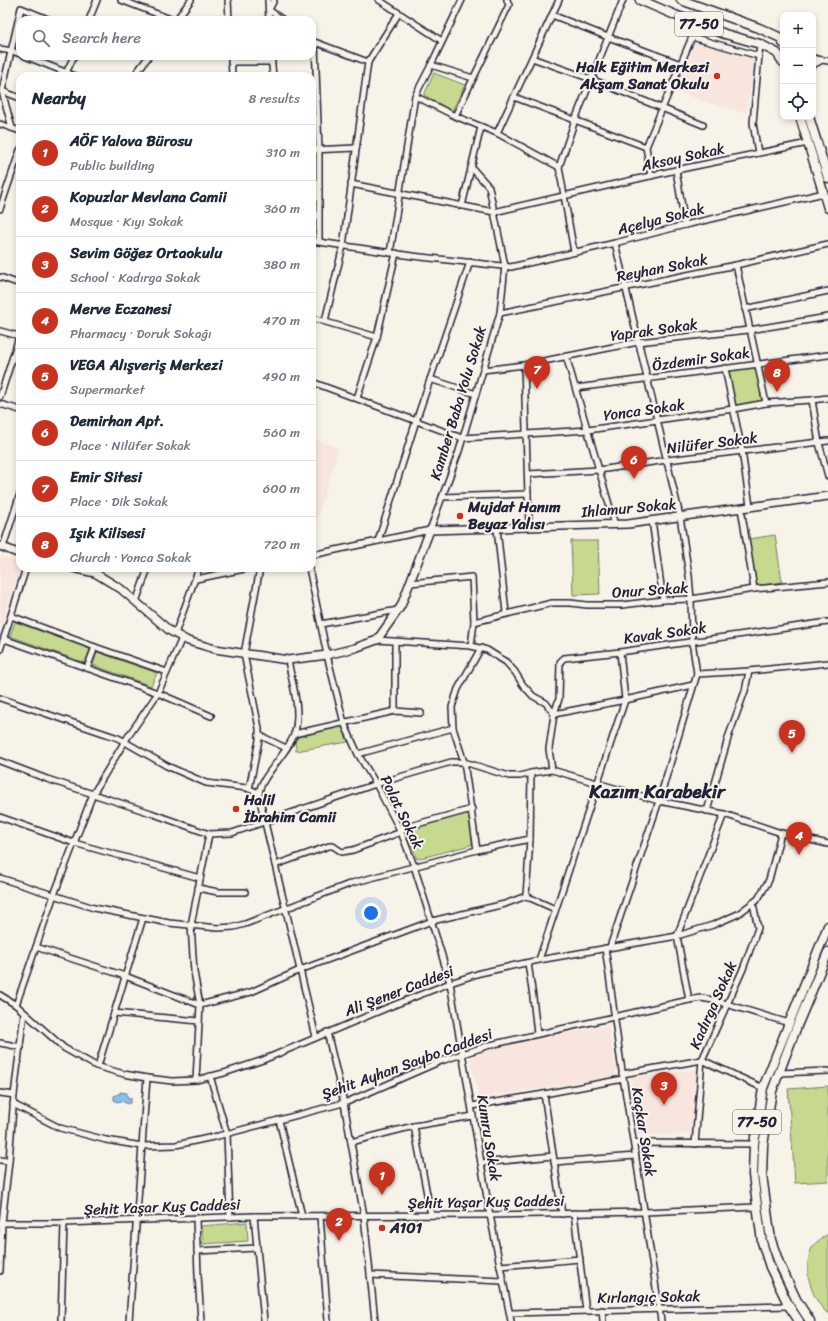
<!DOCTYPE html>
<html lang="en">
<head>
<meta charset="utf-8">
<style>
  :root { --surface:#fff; --page:#f2f2f3; --text:#1f2937; --muted:#747a83; --line:#e0e1e3; --accent:#c8321e }
  body { margin:0; font-family:Sriracha,sans-serif; background:var(--page); color:var(--text) }
  .controls { position:absolute; right:12px; top:12px; display:grid; overflow:hidden; border-radius:8px; box-shadow:0 2px 6px #0003 }
  .controls button { width:36px; height:36px; display:grid; place-items:center; padding:0; border:0; border-bottom:1px solid var(--line); background:var(--surface); color:var(--text); font:20px sans-serif }
  .you { position:absolute; left:371px; top:913px; width:14px; height:14px; margin:-10px; border:3px solid #fff; border-radius:50%; background:#1a73e8; box-shadow:0 0 0 6px #1a73e833 }
  .badge { display:grid; place-items:center; width:26px; height:26px; border-radius:50%; background:var(--accent); color:#fff; font-size:13px; font-weight:700 }
  .pin { position:absolute; translate:-50% -33px; filter:drop-shadow(0 1px 2px #0008) }
  .pin::after { content:''; position:absolute; top:21px; width:14px; height:12px; background:inherit; clip-path:polygon(0 0,100% 0,50% 100%) }
  .list { margin:0; padding:0; list-style:none }
  h2 { display:flex; justify-content:space-between; align-items:center; height:52px; margin:0; padding:0 16px; font-size:17px }
  h2 small { font-size:13px; font-weight:400; color:var(--muted) }
  .list li { display:grid; grid-template-columns:26px 1fr auto; gap:12px; align-items:center; box-sizing:border-box; height:56px; padding:0 16px; border-top:1px solid var(--line) }
  .list b { display:block; font-size:15px; white-space:nowrap }
  .list p { margin:0; font-size:13px; white-space:nowrap; color:var(--muted) }
  .list em { font-size:13px; font-style:normal; color:var(--muted) }
  .icon { flex:none; width:22px; height:22px; fill:none; stroke:currentColor; stroke-width:2; stroke-linecap:round; stroke-linejoin:round }
  .map { position:relative; flex:none; width:828px; height:1321px; overflow:hidden }
  .search { position:absolute; background:var(--surface); box-shadow:0 2px 6px #0003; left:16px; top:16px; width:300px; height:44px; display:flex; align-items:center; gap:10px; box-sizing:border-box; padding:0 14px; border-radius:12px; color:var(--muted); font-size:15px }
  .panel { position:absolute; background:var(--surface); box-shadow:0 2px 6px #0003; left:16px; top:72px; width:300px; height:500px; border-radius:12px }
  .map>svg:first-child { display:block }
  .built { fill:#f8e6de }
  .green { fill:#c6d98e; stroke:#747e64 }
  .water { fill:#8cbfe8; stroke:#6280a3 }
  .lines { fill:none; stroke-linecap:round; stroke-linejoin:round }
  .street-casing { stroke:#22223b; stroke-width:8 }
  .secondary-casing { stroke:#22223b; stroke-width:10 }
  .primary-casing { stroke:#22223b; stroke-width:11 }
  .street { stroke:#f7f3e8; stroke-width:5 }
  .secondary { stroke:#f7f3e8; stroke-width:7 }
  .primary { stroke:#f7f3e8; stroke-width:8 }
  .poi-dot { fill:#c8321e; stroke:#f7f3e8; stroke-width:1.5 }
  .labels { text-anchor:middle; stroke-width:4; stroke-linejoin:round; paint-order:stroke }
  .shield { fill:#f7f3e8; stroke:#62616f; stroke-width:1 }
  .shield-label { font-size:14px; font-weight:bold; fill:#22223b }
  .poi-label { font-size:15px; font-weight:bold; fill:#22223b; stroke:#f7f3e8; text-anchor:start }
  .street-label { font-size:15px; fill:#22223b; stroke:#f7f3e8 }
  .district-label { font-size:19px; font-weight:bold; fill:#22223b; stroke:#f7f3e8 }
</style>
</head>
<body>
<div class="map">
<svg width="828" height="1321" viewBox="0 0 828 1321">
  <rect width="100%" height="100%" fill="#f7f3e8"/>
  <filter id="ink" filterUnits="userSpaceOnUse"><feTurbulence type="fractalNoise" baseFrequency=".025" numOctaves="2"/><feDisplacementMap in="SourceGraphic" scale="8" xChannelSelector="R" yChannelSelector="G"/><feConvolveMatrix kernelMatrix="1 2 1 2 8 2 1 2 1" color-interpolation-filters="sRGB"/></filter>
  <g filter="url(#ink)">
    <g class="built">
      <polygon points="695,42 756,60 746,113 709,103 675,91"/>
      <polygon points="312,438 339,448 312,536"/>
      <polygon points="0,556 20,562 20,568 2,626 0,625"/>
      <polygon points="608,1025 617,1076 479,1099 470,1058 489,1049"/>
      <polygon points="696,1069 692,1134 637,1135 631,1077"/>
    </g>
    <g class="green">
      <polygon points="434,73 465,85 452,111 424,95"/>
      <polygon points="757,366 764,401 734,407 726,371"/>
      <polygon points="775,535 782,582 756,586 749,539"/>
      <polygon points="571,541 598,541 600,594 573,595"/>
      <polygon points="15,622 90,649 85,663 10,636"/>
      <polygon points="97,652 157,673 151,686 93,665"/>
      <polygon points="342,726 348,742 296,751 295,740 299,737"/>
      <polygon points="465,814 469,816 474,839 471,845 417,859 406,833 406,831 407,830"/>
      <polygon points="828,1086 828,1181 795,1183 788,1089"/>
      <polygon points="247,1222 248,1241 203,1244 201,1226"/>
      <path d="M828,1234V1314C811,1299 801,1267 813,1246C817,1241 822,1238 828,1234Z"/>
    </g>
    <polygon class="water" points="120,1092 127,1093 127,1097 131,1098 131,1102 128,1104 121,1101 117,1102 114,1100 114,1096 118,1094 120,1094"/>
    <g class="lines">
      <defs>
        <g id="street">
          <polyline points="121,0 173,20"/>
          <polyline points="228,0 229,20"/>
          <polyline points="268,0 269,20"/>
          <polyline points="274,0 269,10 283,20"/>
          <polyline points="379,0 442,41"/>
          <polyline points="552,15 608,37 681,64"/>
          <polyline points="89,20 97,0"/>
          <polyline points="176,20 191,0"/>
          <polyline points="692,37 759,56"/>
          <polyline points="312,41 368,62 343,246 325,321"/>
          <polyline points="315,43 319,150 319,242"/>
          <polyline points="0,49 12,51 20,54"/>
          <polyline points="25,56 75,76"/>
          <polyline points="231,56 232,76"/>
          <polyline points="271,56 273,76"/>
          <polyline points="532,58 591,79 703,125"/>
          <polyline points="813,58 817,59 828,61"/>
          <polyline points="231,62 272,62"/>
          <polyline points="368,62 399,13"/>
          <polyline points="813,62 822,60 813,65"/>
          <polyline points="431,65 473,78"/>
          <polyline points="66,73 74,56"/>
          <polyline points="134,76 149,56"/>
          <polyline points="2,91 20,98"/>
          <polyline points="415,96 455,116 497,133 559,167"/>
          <polyline points="514,97 646,147"/>
          <polyline points="455,116 509,5 507,0"/>
          <polyline points="0,124 20,131"/>
          <polyline points="12,128 2,91 21,8 50,20"/>
          <polyline points="497,133 559,0"/>
          <polyline points="312,150 356,148"/>
          <polyline points="758,153 753,123 760,44"/>
          <polyline points="676,170 685,225"/>
          <polyline points="651,176 646,147 692,37 696,23"/>
          <polyline points="351,184 494,212 676,170 808,143"/>
          <polyline points="462,206 481,127"/>
          <polyline points="0,209 20,150"/>
          <polyline points="312,241 412,256 511,267 615,243 685,225 824,193"/>
          <polyline points="574,252 559,167 575,120 623,0"/>
          <polyline points="390,253 415,96 431,65 462,0"/>
          <polyline points="736,265 766,403"/>
          <polyline points="0,277 20,284"/>
          <polyline points="745,309 828,291"/>
          <polyline points="500,313 736,265 828,244"/>
          <polyline points="312,318 377,337"/>
          <polyline points="0,331 19,336"/>
          <polyline points="566,356 615,525"/>
          <polyline points="524,365 529,527"/>
          <polyline points="725,368 742,451 750,506"/>
          <polyline points="483,370 524,365 638,342 749,330 828,317"/>
          <polyline points="430,379 476,394"/>
          <polyline points="312,382 462,438 588,430 733,409 766,403 812,400 828,398"/>
          <polyline points="576,388 828,355"/>
          <polyline points="0,397 20,334"/>
          <polyline points="357,398 377,337 396,253"/>
          <polyline points="812,400 819,443 828,476"/>
          <polyline points="0,404 20,410"/>
          <polyline points="528,474 599,470 667,460 828,441"/>
          <polyline points="442,497 528,494"/>
          <polyline points="741,508 754,589"/>
          <polyline points="652,520 663,600"/>
          <polyline points="497,528 506,613"/>
          <polyline points="378,541 416,421 470,262"/>
          <polyline points="3,547 20,494"/>
          <polyline points="312,555 430,530 459,451 500,313 505,266 489,187 471,167"/>
          <polyline points="309,568 327,655 344,723 358,754 376,784 401,832 414,866 440,949 450,983 490,1215 511,1321"/>
          <polyline points="196,579 249,568"/>
          <polyline points="410,583 472,577 474,622 471,646"/>
          <polyline points="136,602 148,568"/>
          <polyline points="11,616 95,647 167,672"/>
          <polyline points="474,622 552,603 570,603 587,605 622,605 663,600 691,599 754,589 828,582"/>
          <polyline points="321,624 398,610"/>
          <polyline points="175,634 199,568"/>
          <polyline points="4,639 158,693 211,716"/>
          <polyline points="377,640 471,646 487,650 506,662 515,672 523,685 533,696 546,703 554,714 549,749 552,770"/>
          <polyline points="0,650 26,568"/>
          <path d="M288,660C292,683 301,709 295,732C290,751 261,776 259,793C259,799 262,808 263,814L316,1037"/>
          <polyline points="87,668 95,647"/>
          <polyline points="697,674 749,671 828,663"/>
          <polyline points="693,685 625,700 554,714 559,699 560,662 564,658 620,652 828,622"/>
          <polyline points="0,698 118,738 167,766 206,783 247,788 259,793"/>
          <polyline points="395,711 395,642"/>
          <polyline points="294,734 395,711 421,713"/>
          <polyline points="259,735 286,748"/>
          <polyline points="358,754 453,728"/>
          <polyline points="0,761 47,779 151,813 209,834 232,833 376,784 451,762 464,762 509,776 520,776 531,773 552,770 659,801 724,814 781,833 828,844"/>
          <polyline points="249,789 259,740 259,728 244,654 260,568"/>
          <polyline points="707,811 729,735 745,691 749,671"/>
          <polyline points="0,817 74,843 200,878"/>
          <polyline points="399,829 472,809"/>
          <polyline points="477,850 464,762 453,728 452,707 458,689 481,648"/>
          <polyline points="275,865 329,846 333,846 342,852 353,850 401,832"/>
          <polyline points="0,878 94,908 169,923 218,928 234,927 245,924 352,883 477,850 530,839"/>
          <polyline points="198,888 218,892 245,892"/>
          <polyline points="526,896 530,839 531,773"/>
          <polyline points="36,947 125,976 200,1005 251,992 300,970 432,921 505,904 526,896 555,909"/>
          <polyline points="610,947 659,801 697,674 692,641 691,599 689,576 680,516 615,243"/>
          <path d="M605,948C612,991 616,1034 623,1077C636,1158 649,1240 661,1321"/>
          <polyline points="539,960 625,700 620,652"/>
          <polyline points="528,963 533,997 537,1034"/>
          <polyline points="0,995 16,1005 64,1048 96,1066 124,1074 147,1078 172,1081 196,1080 224,1073 263,1060 389,1007 450,983 480,973 539,960 677,936 713,925 738,914 758,899 769,880 781,833"/>
          <polyline points="689,1000 677,936 724,814"/>
          <polyline points="16,1005 54,895 93,794 125,741 158,693 182,638"/>
          <polyline points="114,1013 199,1021"/>
          <polyline points="327,1032 344,1103 364,1216 375,1321"/>
          <polyline points="0,1043 21,1047"/>
          <polyline points="98,1066 143,918"/>
          <polyline points="778,1073 828,1071"/>
          <polyline points="622,1074 702,1060 763,1088"/>
          <polyline points="210,1076 227,1134 230,1217"/>
          <polyline points="196,1080 200,1005 194,972 191,925 209,834"/>
          <polyline points="0,1093 14,1095"/>
          <polyline points="544,1094 562,1214"/>
          <polyline points="13,1104 60,1128 106,1140 142,1146 176,1145 218,1136 347,1102 441,1061 490,1045 689,1000 701,998 713,1000 789,1023"/>
          <polyline points="472,1106 544,1094 623,1079"/>
          <polyline points="279,1120 302,1216"/>
          <polyline points="414,1126 431,1215"/>
          <polyline points="351,1142 414,1126 473,1116"/>
          <polyline points="634,1143 754,1144"/>
          <polyline points="695,1144 702,1060 743,969 758,928 753,903"/>
          <polyline points="0,1160 9,1161"/>
          <polyline points="554,1162 636,1156"/>
          <polyline points="481,1163 553,1156"/>
          <polyline points="574,1213 586,1311"/>
          <polyline points="254,1216 264,1321"/>
          <polyline points="320,1216 328,1321"/>
          <polyline points="196,1218 198,1275 201,1321"/>
          <polyline points="0,1223 64,1223 254,1216 490,1215 645,1212 756,1207"/>
          <polyline points="197,1251 257,1248"/>
          <polyline points="500,1266 580,1259"/>
          <polyline points="0,1271 2,1223 9,1161 14,1095 24,1013"/>
          <polyline points="370,1275 503,1281"/>
          <polyline points="602,1310 603,1321"/>
          <polyline points="510,1313 789,1306"/>
          <polyline points="61,1321 64,1223"/>
          <polyline points="129,1321 147,1078"/>
        </g>
        <g id="secondary">
          <polyline points="0,546 20,554"/>
          <polyline points="73,568 95,573 121,589 170,631 188,641 215,649 288,660 327,655 355,648 377,640 401,606 430,530 628,524 828,496"/>
        </g>
        <g id="primary">
          <polyline points="640,0 675,15 725,34 760,44 777,53 783,62"/>
          <polyline points="681,0 759,28 781,38 783,43"/>
          <polyline points="800,117 828,208"/>
          <polyline points="809,117 828,178"/>
          <polyline points="799,1321 789,1306 770,1267 762,1242 753,1175 754,1144 763,1088 828,926"/>
          <polyline points="810,1321 797,1301 779,1263 771,1240 762,1175 763,1145 772,1091 797,1026 828,952"/>
        </g>
      </defs>
      <use href="#street" class="street-casing"/>
      <use href="#secondary" class="secondary-casing"/>
      <use href="#primary" class="primary-casing"/>
      <use href="#street" class="street"/>
      <use href="#secondary" class="secondary"/>
      <use href="#primary" class="primary"/>
    </g>
  </g>
  <g class="poi-dot">
    <circle cx="717" cy="76" r="4"/>
    <circle cx="460" cy="516" r="4"/>
    <circle cx="236" cy="809" r="4"/>
    <circle cx="382" cy="1228" r="4"/>
  </g>
  <g class="labels">
    <g class="shield">
      <rect x="675" y="12" width="48" height="24" rx="3"/>
      <rect x="733" y="1110" width="48" height="24" rx="3"/>
    </g>
    <g class="shield-label">
      <text x="699" y="29">77-50</text>
      <text x="757" y="1127">77-50</text>
    </g>
    <g class="poi-label">
      <text x="709" y="72" text-anchor="end">Halk Eğitim Merkezi<tspan x="709" dy="17">Akşam Sanat Okulu</tspan></text>
      <text x="468" y="512">Mujdat Hanım<tspan x="468" dy="17">Beyaz Yalısı</tspan></text>
      <text x="244" y="805">Halil<tspan x="244" dy="17">İbrahim Camii</tspan></text>
      <text x="390" y="1233">A101</text>
    </g>
    <g class="street-label">
      <text transform="translate(683 157) rotate(-12)" y="5">Aksoy Sokak</text>
      <text transform="translate(661 219) rotate(-14)" y="5">Açelya Sokak</text>
      <text transform="translate(662 268) rotate(-11)" y="5">Reyhan Sokak</text>
      <text transform="translate(654 330) rotate(-8)" y="5">Yaprak Sokak</text>
      <text transform="translate(701 359) rotate(-8)" y="5">Özdemir Sokak</text>
      <text transform="translate(458 403) rotate(-73)" y="5">Kamber Baba Yolu Sokak</text>
      <text transform="translate(644 410) rotate(-8)" y="5">Yonca Sokak</text>
      <text transform="translate(712 443) rotate(-7)" y="5">Nilüfer Sokak</text>
      <text transform="translate(629 508) rotate(-5)" y="5">Ihlamur Sokak</text>
      <text transform="translate(650 590) rotate(-4)" y="5">Onur Sokak</text>
      <text transform="translate(665 633) rotate(-8)" y="5">Kavak Sokak</text>
      <text transform="translate(402 812) rotate(64)" y="5">Polat Sokak</text>
      <text transform="translate(399 991) rotate(-21)" y="5">Ali Şener Caddesi</text>
      <text transform="translate(713 1005) rotate(-66)" y="5">Kadırga Sokak</text>
      <text transform="translate(407 1064) rotate(-20)" y="5">Şehit Ayhan Saybo Caddesi</text>
      <text transform="translate(644 1132) rotate(81)" y="5">Kaçkar Sokak</text>
      <text transform="translate(489 1138) rotate(81)" y="5">Kumru Sokak</text>
      <text transform="translate(486 1202) rotate(-1)" y="5">Şehit Yaşar Kuş Caddesi</text>
      <text transform="translate(162 1207) rotate(-2)" y="5">Şehit Yaşar Kuş Caddesi</text>
      <text transform="translate(649 1297) rotate(-1)" y="5">Kırlangıç Sokak</text>
    </g>
    <g class="district-label">
      <text x="657" y="798">Kazım Karabekir</text>
    </g>
  </g>
</svg>
<div class="controls">
<button>+</button>
<button>−</button>
<button><svg class="icon" aria-label="locate" viewBox="0 0 24 24"><circle cx="12" cy="12" r="6"/><path d="M12 2v4M12 18v4M2 12h4M18 12h4"/></svg></button>
</div>
<div class="you"></div>
<div class="pin badge" style="left:382px;top:1195px">1</div>
<div class="pin badge" style="left:339px;top:1241px">2</div>
<div class="pin badge" style="left:664px;top:1105px">3</div>
<div class="pin badge" style="left:799px;top:855px">4</div>
<div class="pin badge" style="left:792px;top:753px">5</div>
<div class="pin badge" style="left:634px;top:479px">6</div>
<div class="pin badge" style="left:537px;top:389px">7</div>
<div class="pin badge" style="left:777px;top:392px">8</div>
<div class="search"><svg class="icon" aria-label="search" viewBox="0 0 24 24"><circle cx="10" cy="10" r="6"/><path d="M15 15l6 6"/></svg>Search here</div>
<section class="panel">
<h2>Nearby<small>8 results</small></h2>
<ul class="list">
<li><span class="badge">1</span><div><b>AÖF Yalova Bürosu</b><p>Public building</p></div><em>310 m</em></li>
<li><span class="badge">2</span><div><b>Kopuzlar Mevlana Camii</b><p>Mosque · Kıyı Sokak</p></div><em>360 m</em></li>
<li><span class="badge">3</span><div><b>Sevim Göğez Ortaokulu</b><p>School · Kadırga Sokak</p></div><em>380 m</em></li>
<li><span class="badge">4</span><div><b>Merve Eczanesi</b><p>Pharmacy · Doruk Sokağı</p></div><em>470 m</em></li>
<li><span class="badge">5</span><div><b>VEGA Alışveriş Merkezi</b><p>Supermarket</p></div><em>490 m</em></li>
<li><span class="badge">6</span><div><b>Demirhan Apt.</b><p>Place · Nilüfer Sokak</p></div><em>560 m</em></li>
<li><span class="badge">7</span><div><b>Emir Sitesi</b><p>Place · Dik Sokak</p></div><em>600 m</em></li>
<li><span class="badge">8</span><div><b>Işık Kilisesi</b><p>Church · Yonca Sokak</p></div><em>720 m</em></li>
</ul>
</section>
</div>
</body>
</html>
